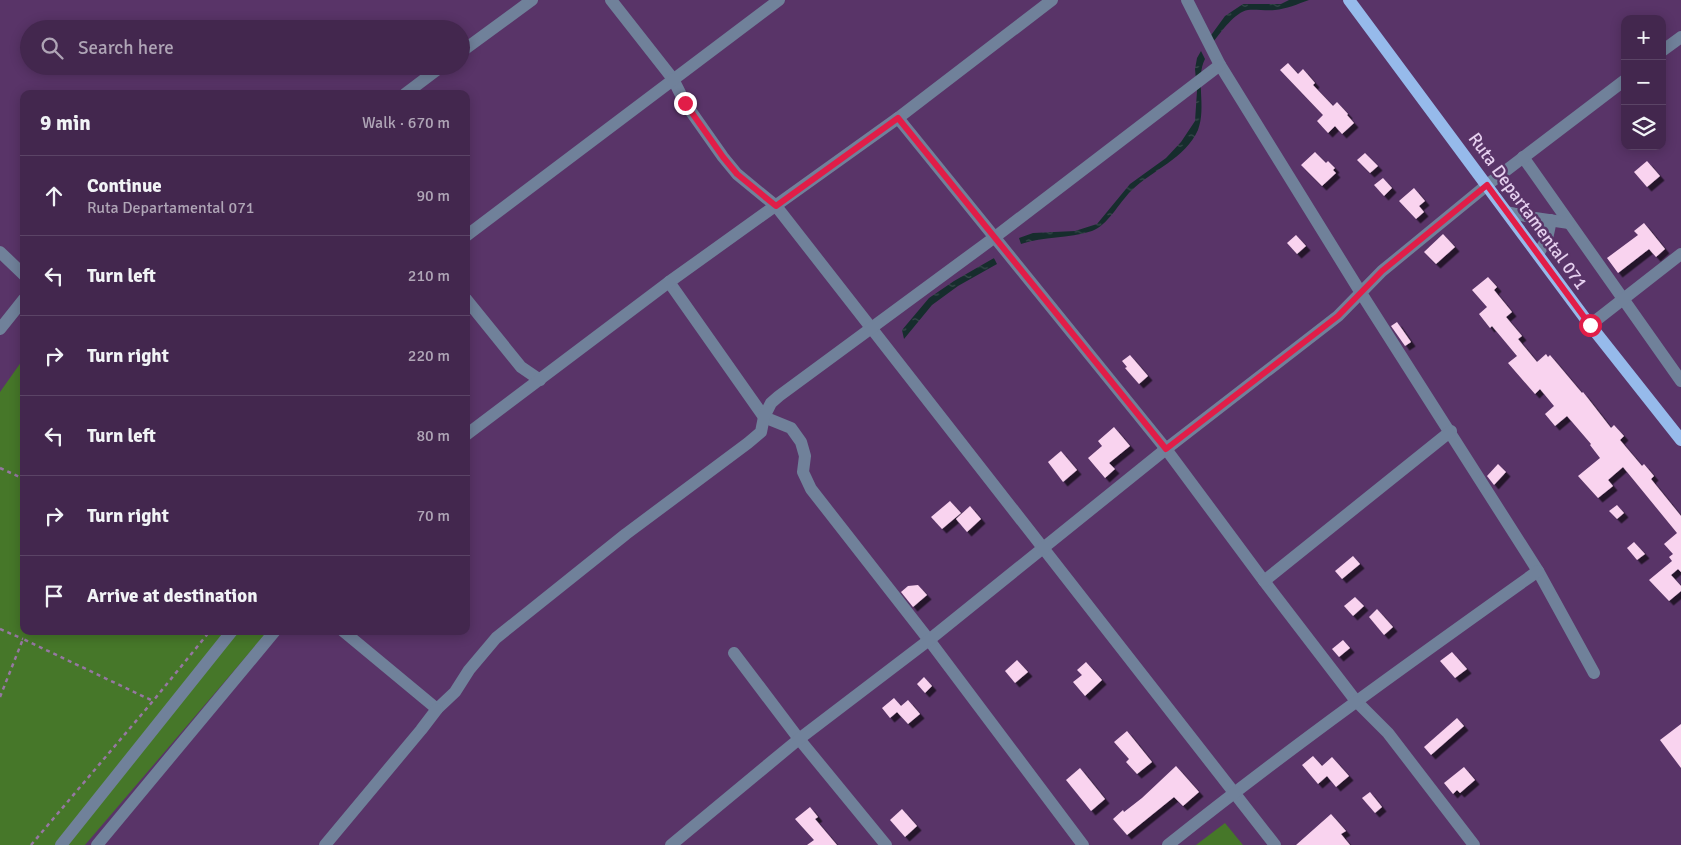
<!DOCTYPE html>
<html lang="en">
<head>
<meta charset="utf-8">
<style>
  :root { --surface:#43274e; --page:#4d3358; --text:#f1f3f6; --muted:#afa5b6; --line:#5b4466 }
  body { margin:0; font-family:Signika,sans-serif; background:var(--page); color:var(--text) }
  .controls { position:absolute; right:15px; top:15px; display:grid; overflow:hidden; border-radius:10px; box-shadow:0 2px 12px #0003 }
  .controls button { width:45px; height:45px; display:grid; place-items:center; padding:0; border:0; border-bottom:1px solid var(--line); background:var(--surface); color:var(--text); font:25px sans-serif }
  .stop { position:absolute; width:15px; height:15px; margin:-11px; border:4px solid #e11d48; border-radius:50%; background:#fff }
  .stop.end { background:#e11d48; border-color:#fff; box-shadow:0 1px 5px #0008 }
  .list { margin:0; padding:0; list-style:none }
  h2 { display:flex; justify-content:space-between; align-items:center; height:65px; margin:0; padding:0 20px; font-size:21px }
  h2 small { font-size:16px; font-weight:400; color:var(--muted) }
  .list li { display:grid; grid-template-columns:32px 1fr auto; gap:15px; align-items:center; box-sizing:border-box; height:80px; padding:0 20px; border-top:1px solid var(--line) }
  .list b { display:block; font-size:19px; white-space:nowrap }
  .list p { margin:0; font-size:16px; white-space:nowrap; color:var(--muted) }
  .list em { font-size:16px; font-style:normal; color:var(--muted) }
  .icon { flex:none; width:28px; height:28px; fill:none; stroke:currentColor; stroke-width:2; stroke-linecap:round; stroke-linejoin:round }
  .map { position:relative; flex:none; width:1681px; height:845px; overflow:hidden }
  .search { position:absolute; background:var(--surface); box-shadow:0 2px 12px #0003; left:20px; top:20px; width:450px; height:55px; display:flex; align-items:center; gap:12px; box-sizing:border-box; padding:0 18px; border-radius:28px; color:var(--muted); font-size:19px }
  .panel { position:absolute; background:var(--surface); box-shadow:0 2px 12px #0003; left:20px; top:90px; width:450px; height:545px; border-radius:10px }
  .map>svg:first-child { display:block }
  .park { fill:#467729 }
  .water { fill:url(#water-ripples) }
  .building { fill:#f9d3ef; filter:url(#shadow) }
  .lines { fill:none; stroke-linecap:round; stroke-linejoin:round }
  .path { stroke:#9677a2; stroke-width:2.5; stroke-dasharray:4 4; stroke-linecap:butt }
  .minor { stroke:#70819a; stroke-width:12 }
  .major { stroke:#96baeb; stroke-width:12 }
  .route { stroke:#e11d48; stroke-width:6 }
  .labels { text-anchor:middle; stroke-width:5; stroke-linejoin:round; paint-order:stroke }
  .street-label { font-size:18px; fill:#e6d0ef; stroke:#593468 }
</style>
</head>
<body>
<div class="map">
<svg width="1681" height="845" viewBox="0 0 1681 845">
  <defs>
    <pattern id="water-ripples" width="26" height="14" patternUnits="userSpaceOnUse" patternTransform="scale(1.25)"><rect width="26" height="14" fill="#162d2d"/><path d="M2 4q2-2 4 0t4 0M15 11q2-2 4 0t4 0" fill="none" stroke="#384a4c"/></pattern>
    <filter id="shadow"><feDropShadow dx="4.5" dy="4.5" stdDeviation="0" flood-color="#0009"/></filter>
  </defs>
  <rect width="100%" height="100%" fill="#593468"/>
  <g class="park">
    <polygon points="24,358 24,631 268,631 85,845 0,845 0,392"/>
    <polygon points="1225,823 1243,845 1196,845"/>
  </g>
  <g class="water">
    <path d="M1289,0H1309C1298,4 1286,9 1275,10C1266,11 1255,9 1248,10C1235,12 1221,32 1214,41L1209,38L1225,16L1243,4H1281Z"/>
    <path d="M1201,51L1205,59C1195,78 1207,107 1198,130C1185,159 1152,170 1131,191C1119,203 1107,226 1092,231C1068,239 1044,236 1021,244L1019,238L1033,233L1075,231L1097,224L1130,184L1166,158L1181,142L1195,121L1197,91L1195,69L1197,58Z"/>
    <polygon points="994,258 997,264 958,286 932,305 904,339 902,330 929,298 954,281"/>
  </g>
  <g class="building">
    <polygon points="1288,63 1298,74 1303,69 1315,83 1313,85 1333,106 1337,102 1348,114 1347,115 1354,123 1342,134 1335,126 1328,133 1317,121 1323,115 1280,70"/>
    <polygon points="1315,152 1326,163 1328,161 1335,168 1333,170 1336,173 1322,186 1301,165"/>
    <polygon points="1365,153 1378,166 1370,173 1357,160"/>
    <polygon points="1647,161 1660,176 1647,187 1634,172"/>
    <polygon points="1383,178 1392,188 1384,196 1374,185"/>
    <polygon points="1414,188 1425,201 1419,206 1424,212 1416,219 1399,201"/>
    <polygon points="1644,223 1665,249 1656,257 1649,249 1618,273 1607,258 1638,235 1634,231"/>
    <polygon points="1443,234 1455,247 1436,264 1424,252"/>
    <polygon points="1296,235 1306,246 1297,254 1287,243"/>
    <polygon points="1488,277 1497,287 1494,290 1512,312 1506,317 1522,336 1518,339 1537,362 1546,354 1548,357 1550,355 1582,393 1583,392 1611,428 1614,425 1624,436 1620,440 1642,466 1644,464 1654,476 1651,479 1681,516 1681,572 1678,569 1671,575 1681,586 1681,591 1669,601 1649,580 1672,561 1669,557 1673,554 1664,544 1677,533 1623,467 1608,480 1613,486 1598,498 1578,476 1600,458 1590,445 1591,444 1567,416 1555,426 1545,414 1554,406 1540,389 1535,394 1508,363 1517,356 1492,326 1490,328 1479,314 1487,307 1472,290"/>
    <polygon points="1397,322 1411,342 1405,346 1391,326"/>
    <polygon points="1130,355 1148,376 1139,384 1125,368 1127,367 1122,361"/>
    <polygon points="1114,427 1130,446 1109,463 1115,469 1105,478 1088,458 1102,446 1098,441"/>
    <polygon points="1061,451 1077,470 1063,482 1048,462"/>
    <polygon points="1498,464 1506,472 1494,485 1487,476"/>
    <polygon points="950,501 961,513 942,529 931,517"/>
    <polygon points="1617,505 1624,513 1617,519 1609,511"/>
    <polygon points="970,506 981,519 967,532 956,519"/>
    <polygon points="1634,542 1645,554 1637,560 1627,548"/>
    <polygon points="1353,556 1360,564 1342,579 1335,571"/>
    <polygon points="918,585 927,595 913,607 901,592 908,586"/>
    <polygon points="1355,597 1364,606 1353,616 1344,606"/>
    <polygon points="1377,609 1393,627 1384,635 1369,617"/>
    <polygon points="1343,640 1350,648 1339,657 1332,649"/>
    <polygon points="1452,652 1467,669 1455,678 1440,661"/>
    <polygon points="1017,660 1028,672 1015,683 1005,671"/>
    <polygon points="1086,662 1102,680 1085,696 1073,682 1082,675 1077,670"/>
    <polygon points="924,677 932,686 925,693 917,684"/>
    <polygon points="894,698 901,706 908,700 920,714 908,724 897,712 890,718 882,708"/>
    <polygon points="1457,718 1464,726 1431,755 1424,747"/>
    <polygon points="1681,724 1681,768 1660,740"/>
    <polygon points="1127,731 1152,762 1137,774 1126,762 1129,759 1114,742"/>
    <polygon points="1313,756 1322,766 1332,757 1349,776 1336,787 1327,776 1318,784 1302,765"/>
    <polygon points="1176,766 1199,792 1183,806 1174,797 1127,835 1113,819 1123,810 1124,812 1142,798"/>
    <polygon points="1464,767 1475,780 1460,793 1457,790 1453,794 1444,783"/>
    <polygon points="1080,768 1105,799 1091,811 1066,780"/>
    <polygon points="1370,792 1382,807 1375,813 1362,798"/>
    <polygon points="810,807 818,817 815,819 837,845 807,845 814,840 795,819"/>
    <polygon points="902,809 917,826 905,837 890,820"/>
    <polygon points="1331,814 1346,831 1341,834 1350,845 1296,845"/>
  </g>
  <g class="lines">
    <g class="path">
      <polyline points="0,468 24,479"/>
      <polyline points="0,629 23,639"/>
      <polyline points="0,697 23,639 153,701"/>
      <polyline points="31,845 153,701 210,631"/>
    </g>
    <g class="minor">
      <polyline points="611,0 673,79 685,103 723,157 737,174 776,206 1275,845"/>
      <polyline points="1187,0 1220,65 1361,293 1538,571 1594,673"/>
      <polyline points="1662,51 1681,37"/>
      <polyline points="461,52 532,0"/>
      <polyline points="405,94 442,66"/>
      <polyline points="898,118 1166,449 1264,581 1356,701 1388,733 1474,845"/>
      <polyline points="1523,157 1681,381"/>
      <polyline points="1507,212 1535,218 1569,223"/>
      <polyline points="466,236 779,0"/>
      <polyline points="0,252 24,275"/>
      <polyline points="1538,254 1547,239 1551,220"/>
      <polyline points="669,282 764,417 791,428 801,442 805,456 803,472 811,489 929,640 1083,845"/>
      <polyline points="466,299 521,367 540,380"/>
      <polyline points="1590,325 1681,254"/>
      <polyline points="0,329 24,299"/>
      <polyline points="466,435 669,282 898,118 1052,0"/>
      <polyline points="1264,581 1451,431"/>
      <polyline points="343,631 437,709 455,692 469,670 496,638 626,534 748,443 761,432 764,417 771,403 779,396 995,237 1220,65"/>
      <polyline points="734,653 799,739 886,845"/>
      <polyline points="61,845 232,631"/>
      <polyline points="97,845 275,631"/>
      <polyline points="325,845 421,730 437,709"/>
      <polyline points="671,845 799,739 929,640 1166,449 1338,316 1382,271 1487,185 1625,80"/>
      <path d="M1168,845C1288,749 1413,660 1538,571"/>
    </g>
    <polyline class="major" points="1349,0 1590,325 1681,440"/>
  </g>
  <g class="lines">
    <polyline class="route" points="685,103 723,157 737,174 776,206 898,118 1166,449 1338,316 1382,271 1487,185 1590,325"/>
  </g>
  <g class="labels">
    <g class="street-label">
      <text transform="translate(1528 211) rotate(54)" y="6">Ruta Departamental 071</text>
    </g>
  </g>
</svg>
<div class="controls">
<button>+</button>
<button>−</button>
<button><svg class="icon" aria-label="layers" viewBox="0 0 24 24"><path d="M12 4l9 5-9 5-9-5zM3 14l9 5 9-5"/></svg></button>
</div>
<div class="stop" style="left:1590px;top:325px"></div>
<div class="stop end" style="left:685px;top:103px"></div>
<div class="search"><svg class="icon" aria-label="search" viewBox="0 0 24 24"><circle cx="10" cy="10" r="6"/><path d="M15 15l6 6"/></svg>Search here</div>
<section class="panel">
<h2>9 min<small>Walk · 670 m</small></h2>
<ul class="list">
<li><svg class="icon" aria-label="ahead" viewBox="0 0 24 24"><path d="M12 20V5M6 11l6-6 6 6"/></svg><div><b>Continue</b><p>Ruta Departamental 071</p></div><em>90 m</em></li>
<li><svg class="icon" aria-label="left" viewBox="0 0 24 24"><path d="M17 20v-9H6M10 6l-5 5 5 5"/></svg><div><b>Turn left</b></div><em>210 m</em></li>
<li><svg class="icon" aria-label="right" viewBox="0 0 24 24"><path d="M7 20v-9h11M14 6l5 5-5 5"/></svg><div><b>Turn right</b></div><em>220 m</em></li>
<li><svg class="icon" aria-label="left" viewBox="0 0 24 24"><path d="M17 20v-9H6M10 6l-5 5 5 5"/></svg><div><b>Turn left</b></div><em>80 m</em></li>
<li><svg class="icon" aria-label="right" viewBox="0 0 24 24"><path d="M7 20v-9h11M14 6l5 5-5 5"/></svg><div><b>Turn right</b></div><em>70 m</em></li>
<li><svg class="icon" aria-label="arrive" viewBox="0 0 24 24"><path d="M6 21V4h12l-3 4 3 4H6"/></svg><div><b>Arrive at destination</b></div></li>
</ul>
</section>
</div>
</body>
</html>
